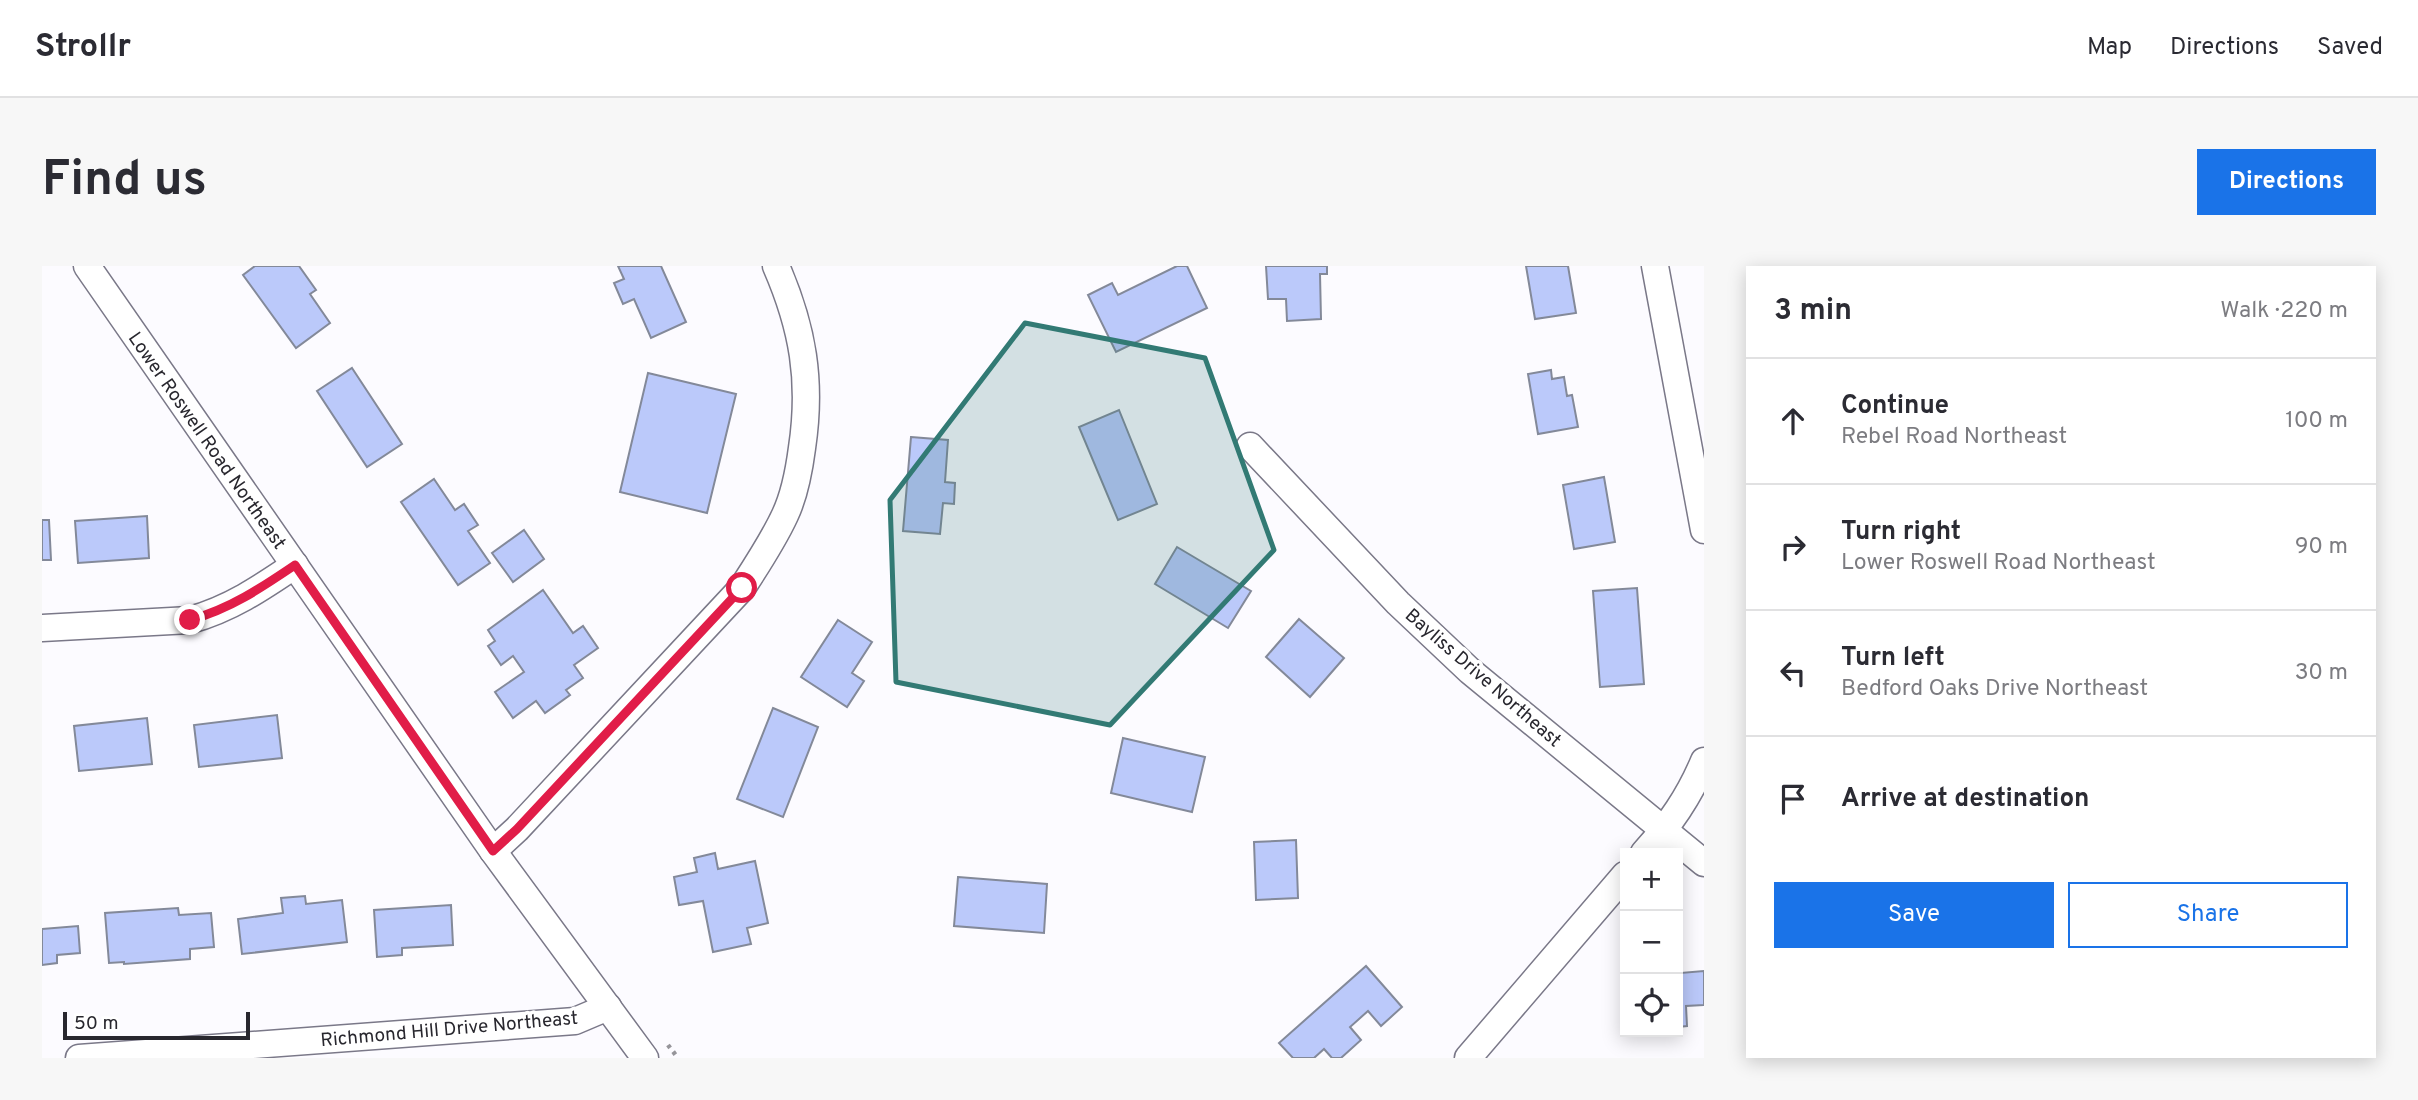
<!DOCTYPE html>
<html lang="en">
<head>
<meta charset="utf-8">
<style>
  :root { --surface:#fff; --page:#f7f7f7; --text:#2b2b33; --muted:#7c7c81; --line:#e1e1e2; --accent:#1a73e8 }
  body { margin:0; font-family:Overpass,sans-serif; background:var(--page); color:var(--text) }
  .controls { position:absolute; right:21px; bottom:21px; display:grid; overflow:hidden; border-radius:0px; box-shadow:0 4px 18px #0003 }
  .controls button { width:63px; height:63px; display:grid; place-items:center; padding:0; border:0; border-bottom:2px solid var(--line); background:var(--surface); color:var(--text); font:35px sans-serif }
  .scale { position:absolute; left:21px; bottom:18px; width:187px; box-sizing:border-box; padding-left:7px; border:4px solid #28272e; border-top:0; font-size:19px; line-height:24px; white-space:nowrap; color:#28272e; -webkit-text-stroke:5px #fff; paint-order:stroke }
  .stop { position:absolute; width:21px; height:21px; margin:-16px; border:5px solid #e11d48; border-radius:50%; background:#fff }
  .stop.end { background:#e11d48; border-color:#fff; box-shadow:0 2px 7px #0008 }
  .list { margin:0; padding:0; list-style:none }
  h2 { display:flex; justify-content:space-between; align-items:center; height:91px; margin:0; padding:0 28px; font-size:30px }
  h2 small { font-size:23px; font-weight:400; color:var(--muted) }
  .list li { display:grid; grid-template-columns:46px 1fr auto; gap:21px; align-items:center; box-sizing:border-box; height:126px; padding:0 28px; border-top:2px solid var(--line) }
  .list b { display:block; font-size:26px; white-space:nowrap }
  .list p { margin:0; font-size:23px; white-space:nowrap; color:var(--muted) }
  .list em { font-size:23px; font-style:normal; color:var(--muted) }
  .actions { display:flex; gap:14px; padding:21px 28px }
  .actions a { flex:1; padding:16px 0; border:2px solid var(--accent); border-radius:0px; text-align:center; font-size:24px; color:var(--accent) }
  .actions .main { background:var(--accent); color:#fff }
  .icon { flex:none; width:38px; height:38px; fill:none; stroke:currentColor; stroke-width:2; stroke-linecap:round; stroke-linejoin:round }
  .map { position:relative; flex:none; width:1662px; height:792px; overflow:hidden; border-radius:0px }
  header { display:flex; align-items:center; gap:42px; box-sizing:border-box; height:98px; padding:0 35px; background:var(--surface); border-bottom:2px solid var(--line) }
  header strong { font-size:33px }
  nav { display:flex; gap:38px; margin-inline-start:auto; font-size:24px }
  .intro { display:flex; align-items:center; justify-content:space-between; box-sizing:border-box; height:168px; padding:0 42px }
  h1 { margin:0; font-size:49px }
  .button { padding:18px 32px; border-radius:0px; background:var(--accent); color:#fff; font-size:24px; font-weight:700 }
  main { display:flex; gap:42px; padding:0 42px }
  aside { flex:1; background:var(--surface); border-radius:0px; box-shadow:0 4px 18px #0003 }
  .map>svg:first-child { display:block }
  .building { fill:#bbc9fa; stroke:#838999; stroke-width:2 }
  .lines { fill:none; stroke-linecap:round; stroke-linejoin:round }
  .minor-casing { stroke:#7a7888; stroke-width:29 }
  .path { stroke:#96959a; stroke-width:4.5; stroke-dasharray:3.5 5; stroke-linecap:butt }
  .minor { stroke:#fff; stroke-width:26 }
  .route { stroke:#e11d48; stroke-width:9 }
  .marked { fill:#327a74; fill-opacity:0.2; stroke:#327a74; stroke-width:5; stroke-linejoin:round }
  .labels { text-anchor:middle; stroke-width:7; stroke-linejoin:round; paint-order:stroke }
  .street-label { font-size:19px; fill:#28272e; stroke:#fff }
</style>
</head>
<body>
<header>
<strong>Strollr</strong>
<nav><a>Map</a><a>Directions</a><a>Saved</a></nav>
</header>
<div class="intro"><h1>Find us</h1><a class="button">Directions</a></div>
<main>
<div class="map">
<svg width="1662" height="792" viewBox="0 0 1662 792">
  <rect width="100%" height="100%" fill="#fcfbff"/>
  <g class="building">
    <polygon points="213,0 257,0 274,24 268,28 288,57 254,82 201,9"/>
    <polygon points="576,0 619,0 644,56 609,72 592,33 581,38 572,17 582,13"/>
    <polygon points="1135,0 1145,0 1165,42 1074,86 1046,29 1070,17 1076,29"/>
    <polygon points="1224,0 1285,0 1285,8 1278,8 1279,53 1245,55 1244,33 1226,33"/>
    <polygon points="1484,0 1526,0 1534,47 1493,53"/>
    <polygon points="310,102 360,178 325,201 275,125"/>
    <polygon points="1509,104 1510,113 1522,111 1525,130 1530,129 1536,161 1496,168 1486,108"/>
    <polygon points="606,107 694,128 665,247 578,226"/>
    <polygon points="1077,144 1115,238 1076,254 1037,161"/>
    <polygon points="869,171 906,174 903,216 913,217 912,238 901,237 898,268 861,265"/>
    <polygon points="1562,211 1573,276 1532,283 1521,219"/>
    <polygon points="392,213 413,244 422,238 436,259 426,265 448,297 416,319 359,236"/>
    <polygon points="105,250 107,292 36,297 33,255"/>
    <polygon points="0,254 7,254 9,294 0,294"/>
    <polygon points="482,264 502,293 471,316 450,287"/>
    <polygon points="1135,281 1209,325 1186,362 1113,318"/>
    <polygon points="1595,322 1602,418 1558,421 1551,325"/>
    <polygon points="501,324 531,367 541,360 556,382 532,399 541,412 524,424 528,429 503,447 494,435 471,452 453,426 482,406 471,390 459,399 446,380 453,375 446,364"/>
    <polygon points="1257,353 1302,392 1268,431 1224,391"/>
    <polygon points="796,354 830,376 810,407 822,415 805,441 759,411"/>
    <polygon points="731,442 776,461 741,551 695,533"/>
    <polygon points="235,449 240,492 157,501 152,459"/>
    <polygon points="105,452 110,498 37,505 32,460"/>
    <polygon points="1081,472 1163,491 1150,546 1069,527"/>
    <polygon points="1254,574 1256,632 1214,634 1212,576"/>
    <polygon points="673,587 676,603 713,595 726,657 705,662 709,678 671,686 661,635 637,639 632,611 655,606 652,592"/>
    <polygon points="916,611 1005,618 1002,667 912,660"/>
    <polygon points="263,630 264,638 300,634 305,676 200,688 196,653 241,647 239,632"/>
    <polygon points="409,639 411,679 360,682 360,689 335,691 332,644"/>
    <polygon points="136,642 137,649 169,647 172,681 148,683 148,693 82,698 82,696 67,697 63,647"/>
    <polygon points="36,660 38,687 15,689 15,697 0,699 0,663"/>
    <polygon points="1636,692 1639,692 1639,707 1662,705 1662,739 1644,740 1645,760 1636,761"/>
    <polygon points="1324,700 1360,741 1339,760 1326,745 1308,761 1319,774 1299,792 1290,792 1282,783 1272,792 1251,792 1237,777"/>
  </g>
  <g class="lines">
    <defs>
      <g id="minor">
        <polyline points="45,0 451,585 603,792"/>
        <polyline points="1613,0 1662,264"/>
        <polyline points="1208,180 1356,337 1428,405 1662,597"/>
        <path d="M0,362L148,354C188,343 219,322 253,299"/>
        <path d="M451,585L475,563L700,322C715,299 731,275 743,249C753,228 757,205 760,182C770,115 761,62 734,0"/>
        <path d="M1602,587C1628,558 1647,531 1662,495"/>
        <polyline points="37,792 533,755 566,741"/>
        <polyline points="1426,792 1583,609"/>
      </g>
    </defs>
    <use href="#minor" class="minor-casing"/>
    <polyline class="path" points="626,779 636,792"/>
    <use href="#minor" class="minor"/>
  </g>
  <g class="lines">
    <path class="route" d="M148,354C188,343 219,322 253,299L451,585L475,563L700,322"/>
  </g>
  <path class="marked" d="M983,57L1163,92L1232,284L1068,459L854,416L848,234Z"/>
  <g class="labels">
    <g class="street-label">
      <text transform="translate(166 174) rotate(55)" y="7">Lower Roswell Road Northeast</text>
      <text transform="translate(1442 411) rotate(41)" y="7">Bayliss Drive Northeast</text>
      <text transform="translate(407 762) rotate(-5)" y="7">Richmond Hill Drive Northeast</text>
    </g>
  </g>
</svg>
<div class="controls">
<button>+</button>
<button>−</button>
<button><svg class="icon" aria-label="locate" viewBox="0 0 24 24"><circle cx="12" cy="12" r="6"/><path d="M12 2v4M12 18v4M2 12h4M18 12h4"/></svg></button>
</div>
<div class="scale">50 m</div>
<div class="stop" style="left:700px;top:322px"></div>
<div class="stop end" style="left:148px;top:354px"></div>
</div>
<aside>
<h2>3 min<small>Walk · 220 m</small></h2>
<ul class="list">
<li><svg class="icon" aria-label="ahead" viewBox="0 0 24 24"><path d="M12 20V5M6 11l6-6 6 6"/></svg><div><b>Continue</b><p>Rebel Road Northeast</p></div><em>100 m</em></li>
<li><svg class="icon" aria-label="right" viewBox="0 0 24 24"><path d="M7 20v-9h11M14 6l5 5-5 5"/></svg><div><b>Turn right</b><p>Lower Roswell Road Northeast</p></div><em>90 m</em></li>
<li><svg class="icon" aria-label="left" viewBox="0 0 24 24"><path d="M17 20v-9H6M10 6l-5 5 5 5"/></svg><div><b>Turn left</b><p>Bedford Oaks Drive Northeast</p></div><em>30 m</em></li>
<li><svg class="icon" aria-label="arrive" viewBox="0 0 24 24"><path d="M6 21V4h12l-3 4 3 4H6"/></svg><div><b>Arrive at destination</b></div></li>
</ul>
<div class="actions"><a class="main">Save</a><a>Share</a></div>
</aside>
</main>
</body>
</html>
